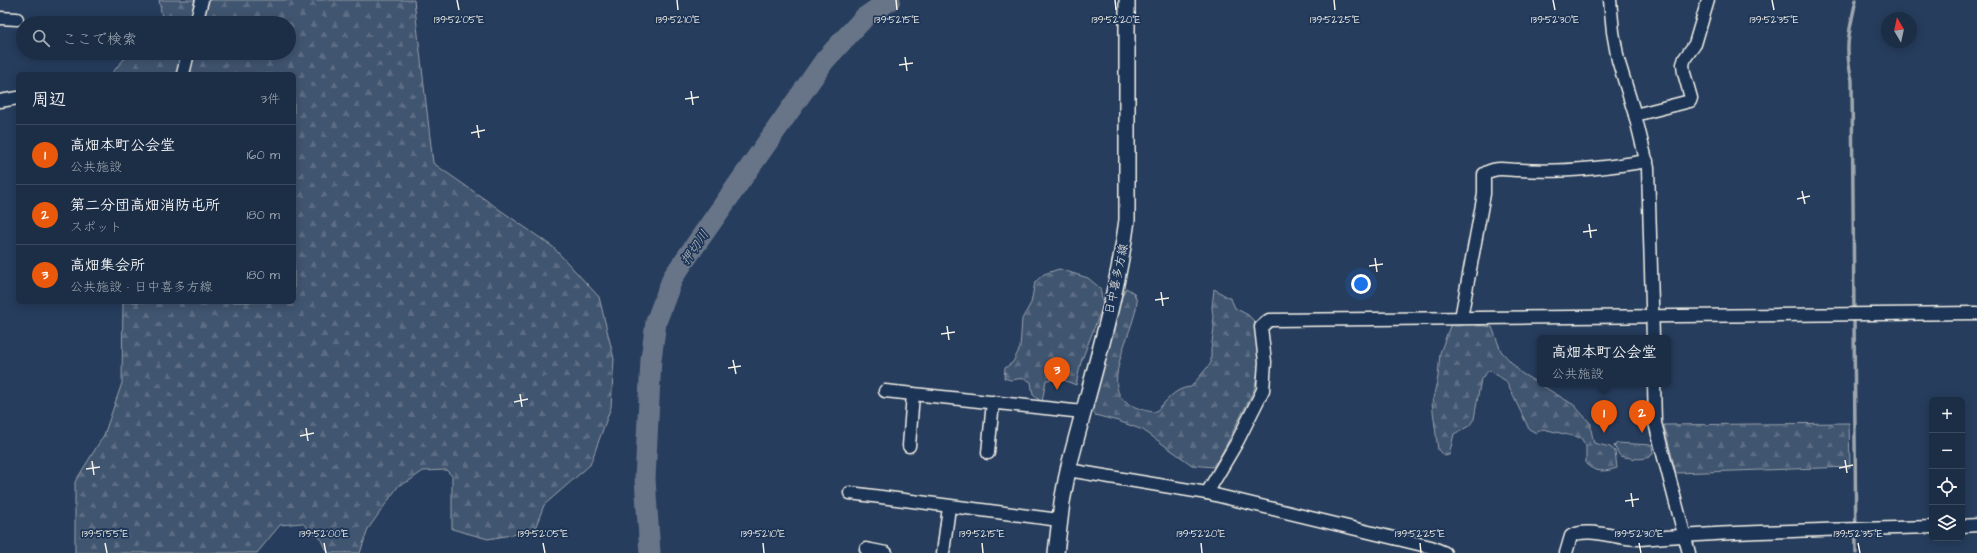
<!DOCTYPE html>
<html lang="ja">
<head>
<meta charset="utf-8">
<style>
  :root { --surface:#1c2e46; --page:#25364d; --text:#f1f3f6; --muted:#a0a8b3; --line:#3a4a5f; --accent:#ea580c }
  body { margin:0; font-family:"Architects Daughter","Klee One",sans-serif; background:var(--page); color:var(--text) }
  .controls { position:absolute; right:12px; bottom:12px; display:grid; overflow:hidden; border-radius:6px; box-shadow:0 2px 10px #0003 }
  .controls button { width:36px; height:36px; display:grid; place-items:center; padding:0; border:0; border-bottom:1px solid var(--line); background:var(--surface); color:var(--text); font:20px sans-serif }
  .compass { position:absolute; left:1881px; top:12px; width:36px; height:36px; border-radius:50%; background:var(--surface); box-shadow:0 2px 10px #0003; rotate:351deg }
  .you { position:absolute; left:1361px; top:284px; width:14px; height:14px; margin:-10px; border:3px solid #fff; border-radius:50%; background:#1a73e8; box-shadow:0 0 0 6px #1a73e833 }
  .badge { display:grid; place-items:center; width:26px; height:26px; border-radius:50%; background:var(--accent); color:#fff; font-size:13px; font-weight:700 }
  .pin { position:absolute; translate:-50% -33px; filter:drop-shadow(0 1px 2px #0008) }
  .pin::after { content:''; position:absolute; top:21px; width:14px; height:12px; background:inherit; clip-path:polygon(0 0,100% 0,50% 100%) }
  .popup { position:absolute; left:1537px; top:335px; width:134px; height:52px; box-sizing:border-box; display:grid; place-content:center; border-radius:6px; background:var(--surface); filter:drop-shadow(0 1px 3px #0005); font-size:13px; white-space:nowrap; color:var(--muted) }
  .popup b { font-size:15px; color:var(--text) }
  .popup::after { content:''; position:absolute; left:50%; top:100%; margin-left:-8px; border:8px solid transparent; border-top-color:var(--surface) }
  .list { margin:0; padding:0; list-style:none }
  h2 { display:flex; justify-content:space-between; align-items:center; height:52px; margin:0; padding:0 16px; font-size:17px }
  h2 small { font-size:13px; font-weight:400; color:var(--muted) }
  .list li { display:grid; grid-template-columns:26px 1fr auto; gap:12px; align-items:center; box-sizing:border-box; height:60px; padding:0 16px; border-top:1px solid var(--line) }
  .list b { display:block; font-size:15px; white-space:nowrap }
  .list p { margin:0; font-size:13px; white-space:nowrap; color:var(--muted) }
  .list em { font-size:13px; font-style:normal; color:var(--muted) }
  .icon { flex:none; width:22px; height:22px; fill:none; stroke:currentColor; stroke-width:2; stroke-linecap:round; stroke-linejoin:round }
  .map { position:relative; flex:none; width:1977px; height:553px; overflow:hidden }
  .search { position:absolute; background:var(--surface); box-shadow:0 2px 10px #0003; left:16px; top:16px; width:280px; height:44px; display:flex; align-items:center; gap:10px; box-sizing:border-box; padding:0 14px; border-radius:22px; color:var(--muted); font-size:15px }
  .panel { position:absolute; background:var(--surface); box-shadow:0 2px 10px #0003; left:16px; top:72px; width:280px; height:232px; border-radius:6px }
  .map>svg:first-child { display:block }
  .forest { fill:url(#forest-firs); stroke:#9aa2ac }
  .park { fill:url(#park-tufts); stroke:#9aa2ac }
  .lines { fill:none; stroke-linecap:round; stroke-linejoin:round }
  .stream { stroke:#9fa7ae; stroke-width:3.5 }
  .river { stroke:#677588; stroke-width:21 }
  .minor-casing { stroke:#f4f1e8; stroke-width:15 }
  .major-casing { stroke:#f4f1e8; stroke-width:18 }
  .minor { stroke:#1d3557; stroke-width:12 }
  .major { stroke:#1d3557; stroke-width:15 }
  .ticks { fill:none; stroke:#f4f1e8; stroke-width:1.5 }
  .labels { text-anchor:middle; stroke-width:3.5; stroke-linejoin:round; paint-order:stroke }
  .street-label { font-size:12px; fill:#f4f1e8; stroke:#1d3557 }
  .water-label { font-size:13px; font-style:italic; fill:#bcbfc2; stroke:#1d3557 }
  .ticks-label { font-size:10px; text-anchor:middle; fill:#f4f1e8; stroke:#1d3557; stroke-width:3.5; stroke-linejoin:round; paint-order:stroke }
</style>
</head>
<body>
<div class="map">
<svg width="1977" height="553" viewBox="0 0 1977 553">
  <defs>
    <pattern id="forest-firs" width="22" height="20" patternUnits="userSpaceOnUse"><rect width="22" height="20" fill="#40546f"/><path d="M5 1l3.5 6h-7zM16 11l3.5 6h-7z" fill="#5c6d84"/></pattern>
    <pattern id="park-tufts" width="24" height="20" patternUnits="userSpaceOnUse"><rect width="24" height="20" fill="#40546f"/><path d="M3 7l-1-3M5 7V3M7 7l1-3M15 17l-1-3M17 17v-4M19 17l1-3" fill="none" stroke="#5c6d84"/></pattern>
  </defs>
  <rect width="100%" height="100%" fill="#263d5d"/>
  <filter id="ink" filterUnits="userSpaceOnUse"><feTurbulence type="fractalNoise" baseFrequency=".025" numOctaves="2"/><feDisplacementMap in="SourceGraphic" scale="8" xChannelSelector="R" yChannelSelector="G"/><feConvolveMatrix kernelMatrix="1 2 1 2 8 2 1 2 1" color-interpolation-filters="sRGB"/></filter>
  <g filter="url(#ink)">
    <g class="forest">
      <polygon points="159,0 414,0 433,163 553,247 599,297 614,359 611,407 590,465 544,505 534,531 488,539 452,529 452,476 446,470 423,471 409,481 399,485 368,529 360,553 328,553 322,540 302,523 280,525 257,553 75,553 75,482 104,435 122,383 123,302 294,302 294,74 111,74 124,59 135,53 289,53 289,23 163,23"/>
      <polygon points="1059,269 1088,278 1100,288 1103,305 1081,362 1076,385 1061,379 1046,380 1042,402 1033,395 1031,382 1024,378 1011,380 1004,378 1005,368 1013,362 1020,348 1022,319 1031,303 1035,282 1044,274"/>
      <path d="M1126,288L1134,293L1137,302C1135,327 1107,373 1120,396C1124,403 1133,406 1140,409C1146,410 1149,412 1155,412C1167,402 1173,388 1191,387L1211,363V350L1214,327L1212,307L1214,289L1231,299L1235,308L1248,315L1255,322L1261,343L1260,362L1254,390L1221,455L1213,467L1192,465L1143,430L1118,421L1095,415L1089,405L1106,346L1116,328L1114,314Z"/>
      <path d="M1458,322L1492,327L1501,351L1521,373L1574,405L1591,424V430L1594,443L1610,447L1615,451L1617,468C1605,472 1596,473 1586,464V446L1581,438L1543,429L1536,433L1529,429L1506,381L1489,370L1481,379L1474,419L1469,426L1454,434L1449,455L1444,456L1438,450L1432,403L1438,377L1440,353L1450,326Z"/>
      <polygon points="1849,423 1850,467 1676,473 1664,425"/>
    </g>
    <path class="park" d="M1617,443L1652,445L1653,454C1646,462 1630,458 1620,456L1614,446Z"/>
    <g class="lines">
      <path class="stream" d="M1856,0C1849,32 1844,47 1852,80L1856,553"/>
      <polyline class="river" points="650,553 645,479 651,359 656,322 673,277 825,60 864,18 890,0"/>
      <defs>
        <g id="minor">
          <polyline points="1610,0 1613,32 1618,60 1635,115 1648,168 1653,338"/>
          <polyline points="0,18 17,19"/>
          <polyline points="196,23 202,0"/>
          <polyline points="183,74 188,53"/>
          <polyline points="0,101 18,98"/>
          <polyline points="1635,115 1690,101 1691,98 1684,73 1683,64 1685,58 1695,44 1708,0"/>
          <path d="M1461,318L1484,194V174C1496,166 1506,170 1520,170C1562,173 1605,168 1647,161"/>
          <polyline points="1654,384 1655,423 1689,553"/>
          <polyline points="885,391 1083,412"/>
          <polyline points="909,446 913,394"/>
          <polyline points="988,453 993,402"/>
          <polyline points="1068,470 1207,493 1431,547 1445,553"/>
          <polyline points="850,493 1059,520"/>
          <polyline points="1207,493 1237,442 1263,390 1265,362 1261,327 1269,320 1977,313"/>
          <polyline points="1962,526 1977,525"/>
          <polyline points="866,549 886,553"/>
          <polyline points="943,553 949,507"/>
          <path d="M1566,553L1571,536C1587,526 1620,540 1640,539C1737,531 1834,530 1932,527"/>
        </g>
        <path id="major" d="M1056,553L1062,502L1068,470C1089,387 1116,305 1127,220V0"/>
      </defs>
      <use href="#minor" class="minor-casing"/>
      <use href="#major" class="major-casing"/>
      <use href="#minor" class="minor"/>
      <use href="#major" class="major"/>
    </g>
  </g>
  <path class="ticks" d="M457,0L459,10M677,0L678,10M896,0L897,10M1115,0L1116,10M1334,0L1335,10M1553,0L1555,10M1772,0L1774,10M905,57L907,71M899,65L913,63M691,91L693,105M685,99L699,97M477,125L479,138M471,133L485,130M1802,191L1805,204M1797,199L1810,196M1589,224L1591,238M1583,232L1597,230M1375,258L1377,272M1369,266L1383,264M1161,292L1163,306M1155,300L1169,298M947,326L949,340M941,334L955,332M733,360L736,374M728,368L741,366M520,394L522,407M514,402L528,399M306,428L308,441M300,436L314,433M1845,460L1847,473M92,461L94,475M1839,468L1853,465M86,469L100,467M1631,493L1633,507M1625,501L1639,499M105,543L107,553M324,543L326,553M543,543L545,553M763,543L764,553M982,543L983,553M1201,543L1202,553M1420,543L1421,553M1639,543L1641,553M1858,543L1860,553"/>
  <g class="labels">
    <g class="street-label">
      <text transform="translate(1116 279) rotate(-78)" y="4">日中喜多方線</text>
    </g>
    <g class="water-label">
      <text transform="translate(694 247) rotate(-55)" y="5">押切川</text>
    </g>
  </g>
  <g class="ticks-label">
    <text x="459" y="23">139°52'05"E</text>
    <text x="678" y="23">139°52'10"E</text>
    <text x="897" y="23">139°52'15"E</text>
    <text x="1116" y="23">139°52'20"E</text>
    <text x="1335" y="23">139°52'25"E</text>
    <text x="1555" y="23">139°52'30"E</text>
    <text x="1774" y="23">139°52'35"E</text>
    <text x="105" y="537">139°51'55"E</text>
    <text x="324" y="537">139°52'00"E</text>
    <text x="543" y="537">139°52'05"E</text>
    <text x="763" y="537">139°52'10"E</text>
    <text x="982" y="537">139°52'15"E</text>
    <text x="1201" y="537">139°52'20"E</text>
    <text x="1420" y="537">139°52'25"E</text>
    <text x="1639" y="537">139°52'30"E</text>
    <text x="1858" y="537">139°52'35"E</text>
  </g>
</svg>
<div class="controls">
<button>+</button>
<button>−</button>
<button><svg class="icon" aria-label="locate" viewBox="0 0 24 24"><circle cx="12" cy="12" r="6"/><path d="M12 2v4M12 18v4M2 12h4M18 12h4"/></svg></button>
<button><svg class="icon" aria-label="layers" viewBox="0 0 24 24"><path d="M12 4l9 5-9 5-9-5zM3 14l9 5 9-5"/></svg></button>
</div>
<svg class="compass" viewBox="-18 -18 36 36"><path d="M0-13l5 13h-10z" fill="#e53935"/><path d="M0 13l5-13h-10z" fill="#a0a8b3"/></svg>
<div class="you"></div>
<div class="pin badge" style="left:1604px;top:433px">1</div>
<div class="popup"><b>高畑本町公会堂</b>公共施設</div>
<div class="pin badge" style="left:1642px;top:433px">2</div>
<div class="pin badge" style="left:1057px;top:390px">3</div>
<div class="search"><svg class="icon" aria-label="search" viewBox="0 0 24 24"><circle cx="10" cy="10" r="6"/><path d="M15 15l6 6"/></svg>ここで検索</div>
<section class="panel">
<h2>周辺<small>3件</small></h2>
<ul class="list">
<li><span class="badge">1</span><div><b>高畑本町公会堂</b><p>公共施設</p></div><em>160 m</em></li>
<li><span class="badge">2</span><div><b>第二分団高畑消防屯所</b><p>スポット</p></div><em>180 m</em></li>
<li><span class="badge">3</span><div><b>高畑集会所</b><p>公共施設 · 日中喜多方線</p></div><em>180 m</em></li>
</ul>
</section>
</div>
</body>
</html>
